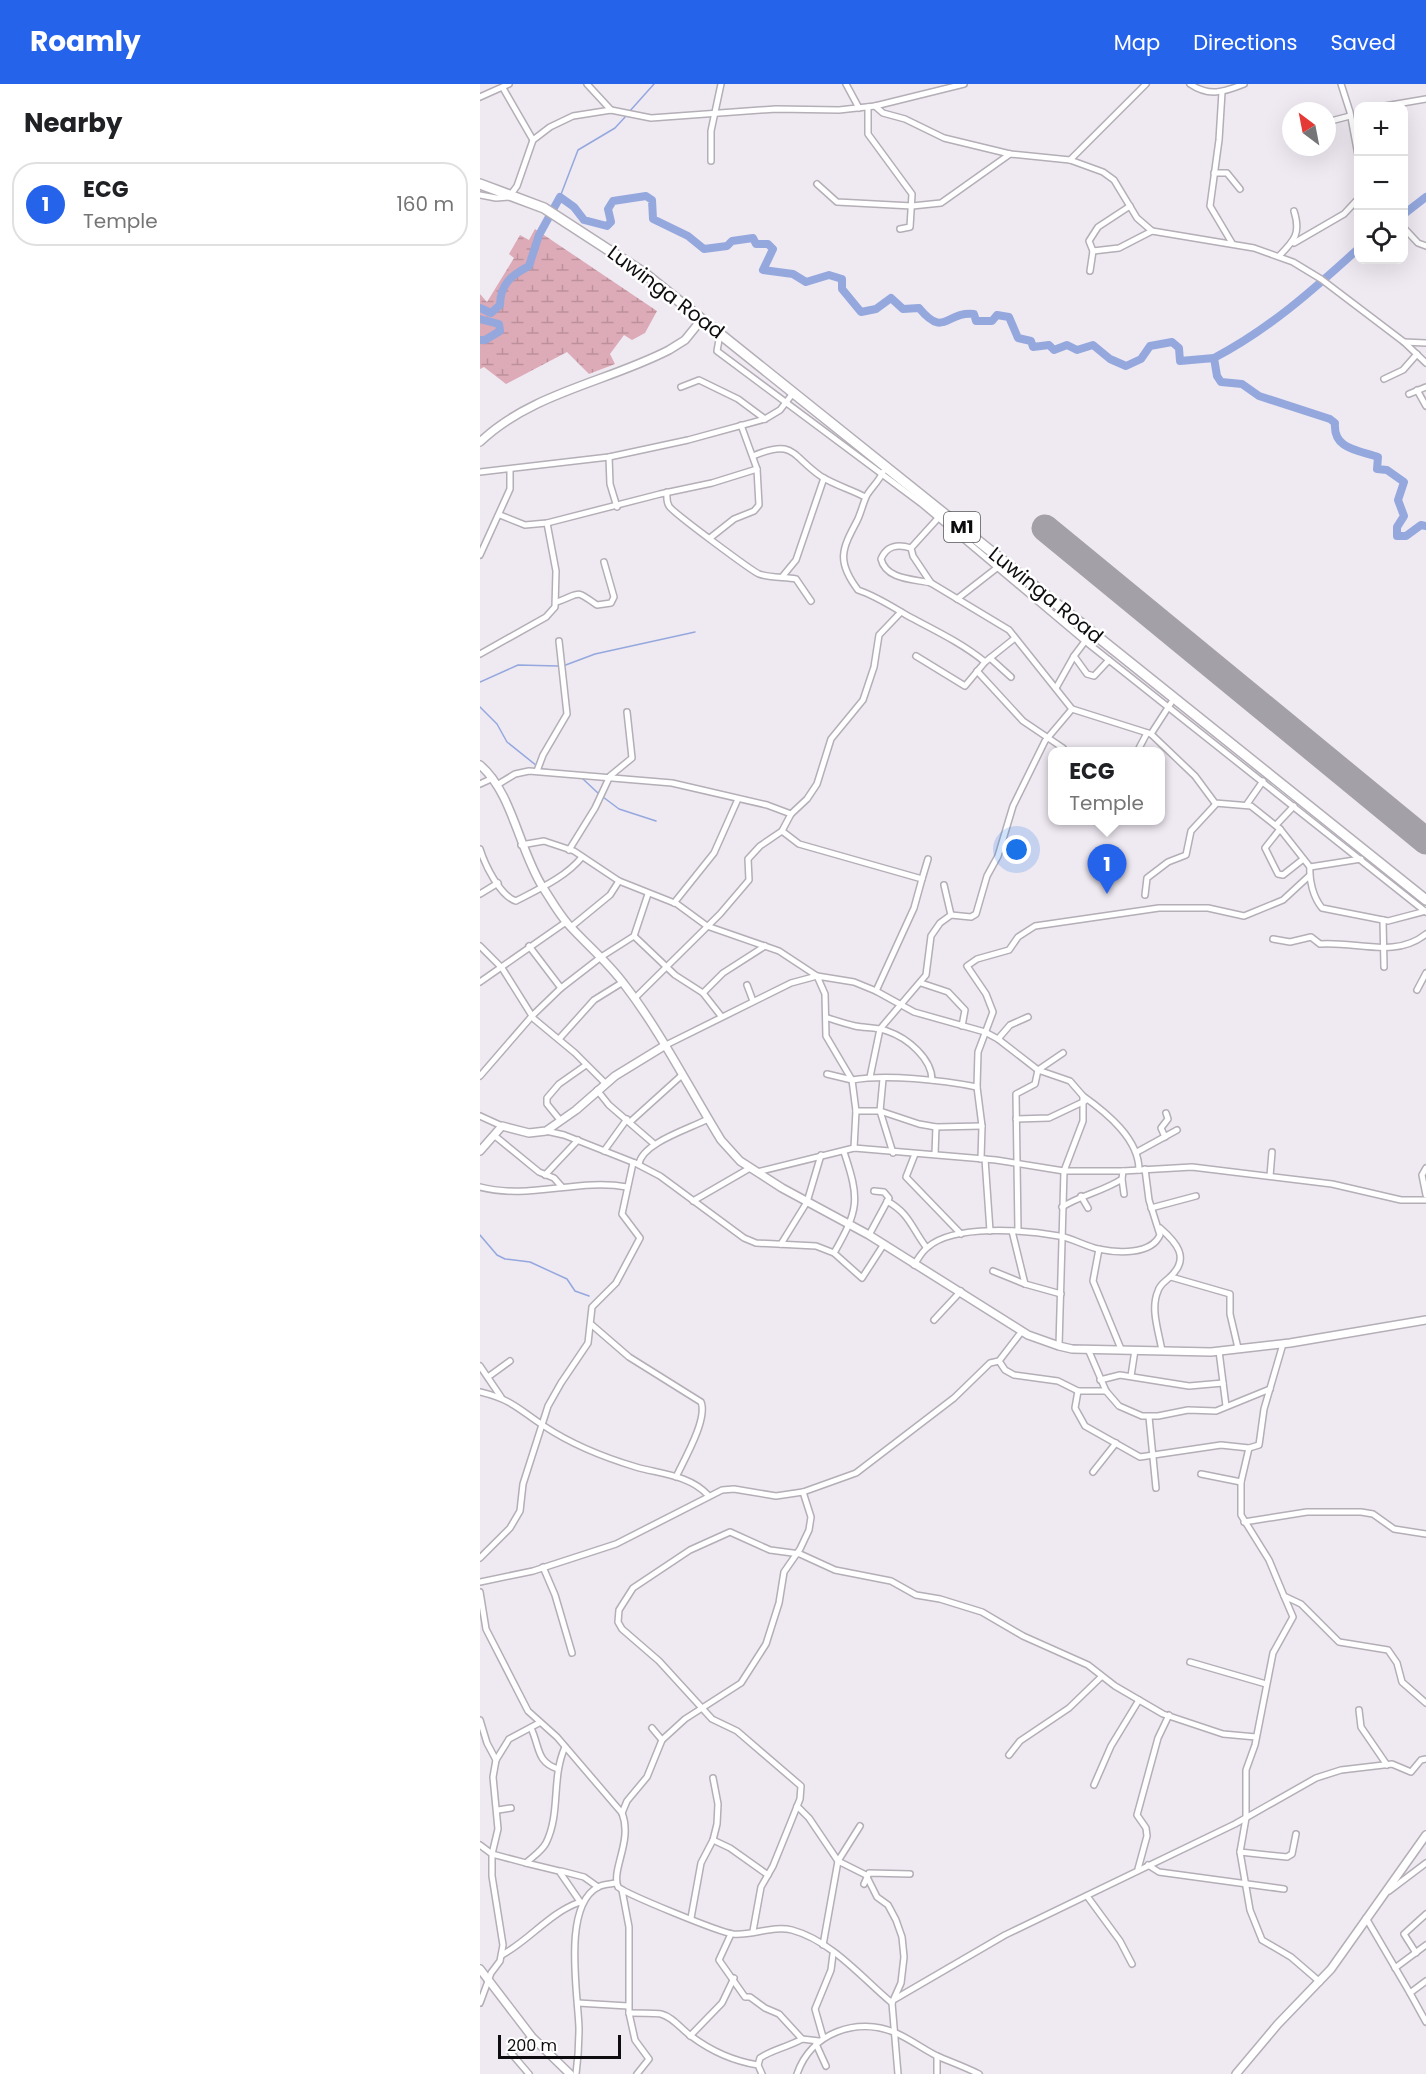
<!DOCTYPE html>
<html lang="en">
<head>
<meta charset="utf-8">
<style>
  :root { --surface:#fff; --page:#f2f2f2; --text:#202124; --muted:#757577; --line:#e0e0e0; --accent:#2563eb }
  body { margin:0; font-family:Poppins,sans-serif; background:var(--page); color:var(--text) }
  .controls { position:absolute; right:18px; top:18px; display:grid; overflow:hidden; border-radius:12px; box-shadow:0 6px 24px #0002 }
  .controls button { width:54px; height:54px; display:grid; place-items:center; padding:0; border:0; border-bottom:2px solid var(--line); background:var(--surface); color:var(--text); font:30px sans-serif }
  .compass { position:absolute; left:802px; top:18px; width:54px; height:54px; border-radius:50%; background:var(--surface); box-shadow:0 6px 24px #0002; rotate:328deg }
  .scale { position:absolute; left:18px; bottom:15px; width:123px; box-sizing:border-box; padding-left:6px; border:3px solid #0e0c0f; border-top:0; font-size:16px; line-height:21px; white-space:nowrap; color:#0e0c0f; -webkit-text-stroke:4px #fff; paint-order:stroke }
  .you { position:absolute; left:537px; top:766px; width:21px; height:21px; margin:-15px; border:4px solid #fff; border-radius:50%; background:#1a73e8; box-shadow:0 0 0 9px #1a73e833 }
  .badge { display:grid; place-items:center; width:39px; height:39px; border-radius:50%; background:var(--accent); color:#fff; font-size:20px; font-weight:700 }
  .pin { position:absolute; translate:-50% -50px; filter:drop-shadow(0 2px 3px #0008) }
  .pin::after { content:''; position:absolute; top:32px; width:21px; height:18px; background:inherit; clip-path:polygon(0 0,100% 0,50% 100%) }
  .popup { position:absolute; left:568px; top:663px; width:117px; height:78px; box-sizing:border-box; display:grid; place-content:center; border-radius:12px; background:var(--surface); filter:drop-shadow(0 2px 4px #0005); font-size:20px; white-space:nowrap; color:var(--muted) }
  .popup b { font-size:22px; color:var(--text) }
  .popup::after { content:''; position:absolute; left:50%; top:100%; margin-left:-12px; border:12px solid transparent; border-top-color:var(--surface) }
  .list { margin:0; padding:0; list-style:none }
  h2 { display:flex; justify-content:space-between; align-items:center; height:78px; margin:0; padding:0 24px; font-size:26px }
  h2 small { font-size:20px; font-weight:400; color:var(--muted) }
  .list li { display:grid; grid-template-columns:39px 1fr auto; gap:18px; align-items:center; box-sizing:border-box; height:84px; margin:0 12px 12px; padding:0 12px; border:2px solid var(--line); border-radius:24px }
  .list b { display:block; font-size:22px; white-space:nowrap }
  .list p { margin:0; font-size:20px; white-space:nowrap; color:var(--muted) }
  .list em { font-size:20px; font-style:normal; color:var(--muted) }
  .icon { flex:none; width:33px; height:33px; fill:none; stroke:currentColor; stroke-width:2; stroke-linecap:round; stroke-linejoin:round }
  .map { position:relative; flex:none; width:946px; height:1990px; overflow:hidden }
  header { display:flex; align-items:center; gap:36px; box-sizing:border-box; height:84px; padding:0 30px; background:var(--accent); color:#fff }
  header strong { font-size:28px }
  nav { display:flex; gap:33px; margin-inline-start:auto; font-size:21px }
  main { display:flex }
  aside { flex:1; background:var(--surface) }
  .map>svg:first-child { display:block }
  .wetland { fill:url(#wetland-marsh) }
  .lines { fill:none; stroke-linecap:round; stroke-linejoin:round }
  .stream { stroke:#94a8de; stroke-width:1.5 }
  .river { stroke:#94a8de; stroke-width:8 }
  .runway { stroke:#a4a0a7; stroke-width:27 }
  .street-casing { stroke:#b4aeb7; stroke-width:8 }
  .secondary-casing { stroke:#b4aeb7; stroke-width:10 }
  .highway-casing { stroke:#b4aeb7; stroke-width:12 }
  .street { stroke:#fff; stroke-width:5 }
  .secondary { stroke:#fff; stroke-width:7 }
  .highway { stroke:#fff; stroke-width:9 }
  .labels { text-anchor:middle; stroke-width:5; stroke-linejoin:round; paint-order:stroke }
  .shield { fill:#fff; stroke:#565557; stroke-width:1.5 }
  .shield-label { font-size:18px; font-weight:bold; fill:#0e0c0f }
  .street-label { font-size:20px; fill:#0e0c0f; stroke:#fff }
</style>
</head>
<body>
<header>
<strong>Roamly</strong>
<nav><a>Map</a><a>Directions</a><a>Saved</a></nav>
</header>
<main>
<aside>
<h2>Nearby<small></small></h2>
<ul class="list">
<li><span class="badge">1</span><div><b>ECG</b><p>Temple</p></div><em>160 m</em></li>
</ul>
</aside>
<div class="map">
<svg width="946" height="1990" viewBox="0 0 946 1990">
  <defs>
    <pattern id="wetland-marsh" width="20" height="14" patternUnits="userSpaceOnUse" patternTransform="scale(1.5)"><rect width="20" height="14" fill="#ddaab7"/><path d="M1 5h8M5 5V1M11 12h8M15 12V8" fill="none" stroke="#bc919c"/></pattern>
  </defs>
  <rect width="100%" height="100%" fill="#efe9f2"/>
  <polygon class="wetland" points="55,145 177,227 165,249 152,256 144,251 130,270 135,280 109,290 87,268 26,300 4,283 0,285 0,210 7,218 34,174 29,170 40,151 49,156"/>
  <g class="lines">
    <g class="stream">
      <polyline points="149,28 174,0"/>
      <polyline points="80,113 98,66 135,44 146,32"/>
      <polyline points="83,582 115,570 215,548"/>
      <polyline points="0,598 38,581 78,582"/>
      <polyline points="0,623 17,640 27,658 57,682"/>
      <polyline points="61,685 98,689"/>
      <polyline points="103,695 119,710"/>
      <polyline points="123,713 139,725 176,737"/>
      <polyline points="0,1151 17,1171 25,1175 50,1178 87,1195 95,1207 109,1212"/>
    </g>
    <g class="river">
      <polyline points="924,130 946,113"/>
      <path d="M0,224L11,229L20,221C20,200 32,191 49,182L59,151L80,113L94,123L104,136L127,142L131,138L128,125L133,117L166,112L172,116L173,135L208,152L224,165L247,162L252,157L273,154L276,160H288L293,165L283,186L313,190L326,198L349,191L362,195V205L381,228L396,225L411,214L423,225L439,224C465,255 465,227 494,230L496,237H512L517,231L529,233L538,254L551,257L553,263L569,261L574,266L587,261L597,266L613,261L630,275L646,282L661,275L670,262L692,258L699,264L700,277L734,274L737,292L741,298L762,300L779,312L850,335L855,339C853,365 877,366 898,373L897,385L907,386L924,398L918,416L924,432L917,443V452H926L941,441L946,442"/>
      <polyline points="0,235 19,240 20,247 5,256 0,256"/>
      <path d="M734,274C788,246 833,206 878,165"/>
    </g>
    <polyline class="runway" points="565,444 946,757"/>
    <defs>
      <g id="street">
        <polyline points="107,0 131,26"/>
        <polyline points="366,0 379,24"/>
        <path d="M710,0C729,13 744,8 764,0"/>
        <polyline points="861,0 870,28 878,71"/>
        <polyline points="23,4 53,56"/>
        <polyline points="742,8 739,56 730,122 752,159"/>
        <polyline points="0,13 29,0"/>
        <polyline points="395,22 403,29 425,35 464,54 530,70 590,76 623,88 634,96 657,134 672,147 774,164 813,178 841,195 924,258 946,279"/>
        <polyline points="905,22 946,15"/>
        <polyline points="388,23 388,50 432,110 430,143 420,145"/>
        <polyline points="847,38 870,32"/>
        <polyline points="829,64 829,63"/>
        <polyline points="590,76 666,0"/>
        <polyline points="231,77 231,47 241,0"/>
        <polyline points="734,89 747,89 760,105"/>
        <polyline points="337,100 357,118 432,122 461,119 530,70"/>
        <polyline points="0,111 16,114 29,113 37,102 53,56 70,43 93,32 131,26 171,34 296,25 359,26 395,22 484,0"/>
        <polyline points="650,122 618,143 609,157 613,167 639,164 672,147"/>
        <polyline points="924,144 938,159 946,162"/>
        <polyline points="814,159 864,130 878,115"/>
        <path d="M799,172C815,156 821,149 814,127"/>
        <polyline points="610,187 613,167"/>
        <polyline points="240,250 237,267 442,420 605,557 946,828"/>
        <polyline points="924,258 946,259"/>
        <polyline points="904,295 923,286 937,270"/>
        <polyline points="201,303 219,296 258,315 285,335"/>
        <polyline points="937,306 946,322"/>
        <polyline points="929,310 946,303"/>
        <path d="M273,372C315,354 311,372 342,393C355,401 372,406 385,413"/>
        <polyline points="129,373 130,400 137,423"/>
        <polyline points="0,388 129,373 208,356 285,335 300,326 314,308"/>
        <path d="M403,388C399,397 392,403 387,411C383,419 381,429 377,437C362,465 356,477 378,506C396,512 411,522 428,532C454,546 482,559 505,578"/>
        <path d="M187,408C187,413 186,417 189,422C192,428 272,487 279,490C290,494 305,493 316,495L331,517"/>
        <polyline points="20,431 45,441 67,439 180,410 232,399 277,385"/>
        <path d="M460,432L431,464L433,472L451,499L529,546L592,625L671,650L715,692L735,719L771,722L800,745L830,783C829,796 833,813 842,824L908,837L946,827"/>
        <polyline points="230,454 254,435 274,427 279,421 277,385 261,341"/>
        <path d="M431,464C418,460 407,461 401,475C406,496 434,495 451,499"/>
        <polyline points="0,471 30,405 30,385"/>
        <polyline points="302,493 316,476 344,394"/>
        <polyline points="477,515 518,483"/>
        <path d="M77,518C102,509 94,505 117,521L131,519L134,513L124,478"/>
        <polyline points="0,570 66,533 75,523 76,487 67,439"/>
        <polyline points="436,572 485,602 505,578 535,554"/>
        <polyline points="594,572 607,590 614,592 629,576"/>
        <polyline points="510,574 531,593"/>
        <polyline points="497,587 543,637 583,664"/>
        <polyline points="576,604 594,572 612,548"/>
        <polyline points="671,650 691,619"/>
        <polyline points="657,668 667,649"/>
        <polyline points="57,687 63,671 87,630 79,557"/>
        <polyline points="0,700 13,694"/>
        <polyline points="17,701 35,690 49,687 192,699 287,721 311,730 302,747"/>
        <polyline points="767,720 783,697"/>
        <polyline points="311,730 327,715 337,700 351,655 383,616 394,583 399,551 421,528"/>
        <polyline points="796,741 814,722"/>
        <polyline points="800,745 785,764 798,790 803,791 822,776"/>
        <polyline points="41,761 64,757 94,767 139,797 197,820 227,842 299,867 337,892 311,899 184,962"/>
        <path d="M0,765C5,781 20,812 36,817C59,805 86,793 102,773"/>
        <polyline points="89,766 115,724 130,692 152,674 147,628"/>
        <polyline points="830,783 881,775"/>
        <polyline points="442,795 448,775"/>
        <polyline points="0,810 18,799"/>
        <polyline points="665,811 667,794 688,778 706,771 711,747 736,720"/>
        <polyline points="194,819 234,769 258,715"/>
        <polyline points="471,831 491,833 496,830 507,792 518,772 533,722 565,657 592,625"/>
        <polyline points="903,836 904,883"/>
        <polyline points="91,843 130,811 139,797"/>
        <polyline points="154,852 195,891 223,909 241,932"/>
        <path d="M793,855L810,858L831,853L840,860C876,857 915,875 946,850"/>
        <polyline points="0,862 22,884 54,935 95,969 125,999"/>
        <polyline points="49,862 81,904"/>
        <polyline points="0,898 86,838"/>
        <polyline points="441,899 468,908 485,926 482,942"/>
        <polyline points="267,901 273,917"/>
        <polyline points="937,906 946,889"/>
        <polyline points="223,909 243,889 285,862"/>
        <polyline points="155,914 240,830 269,796 268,775 280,762 302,747 319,760 442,795 434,824 396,907"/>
        <path d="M348,934C357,937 366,940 375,942C385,944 398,943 407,947C428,954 452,975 452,996"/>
        <polyline points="79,955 114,916 143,898"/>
        <polyline points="518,955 530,941 548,933"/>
        <polyline points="347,990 372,996"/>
        <polyline points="0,992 52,932 81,904 121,873 154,852 168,810"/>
        <polyline points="390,993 400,945 446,891 451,852 460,839 471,831 464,801"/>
        <polyline points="403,995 400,1027 413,1069"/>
        <polyline points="372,996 346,952 345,910 337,892 374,898 396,907 434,928 505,948 518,955 558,986 590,997 603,1012 603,1037 584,1087 579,1262"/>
        <polyline points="497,1003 498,968 513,928 506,910 487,882 497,875 529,866 538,853 555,842 679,824 728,824 764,832 803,816 829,792"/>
        <polyline points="117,1006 129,1021 173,1059"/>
        <path d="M603,1012C627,1029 659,1055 659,1086"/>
        <polyline points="376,1027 400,1027 439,1040 456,1043 502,1042"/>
        <polyline points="0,1032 22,1042"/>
        <polyline points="536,1035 569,1034 605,1017"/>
        <polyline points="80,1036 67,1020 67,1014 79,1000 106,981"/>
        <polyline points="150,1038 202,991"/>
        <polyline points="66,1047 84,1051 155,1079"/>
        <polyline points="15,1052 59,1088 74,1094 82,1103"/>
        <polyline points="685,1053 681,1044 688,1035 686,1029"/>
        <path d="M374,1064L376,1027L372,996C406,990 462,996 497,1003L502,1042L501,1075"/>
        <polyline points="124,1067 147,1035"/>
        <polyline points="657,1068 697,1046"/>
        <polyline points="435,1070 426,1093 481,1150"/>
        <polyline points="455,1070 456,1043"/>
        <polyline points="505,1075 510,1147"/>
        <path d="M155,1079L180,1092L264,1154L276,1159L336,1162L354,1169C379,1125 380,1116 364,1068"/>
        <path d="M159,1080C162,1059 209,1045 228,1035"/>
        <polyline points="946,1084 942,1091 946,1111"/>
        <polyline points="277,1088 374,1064 516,1076 584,1087 643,1087 712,1083 852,1100 921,1116 946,1116"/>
        <polyline points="65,1091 98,1056"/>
        <polyline points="790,1092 792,1068"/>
        <polyline points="642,1095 644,1110"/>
        <path d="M0,1103C49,1116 98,1094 147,1103"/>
        <polyline points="601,1112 608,1124"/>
        <polyline points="213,1117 270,1084"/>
        <path d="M407,1117C430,1130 431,1143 446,1163"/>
        <path d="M582,1123C601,1111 624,1107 642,1095L643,1087"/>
        <polyline points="671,1124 716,1112"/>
        <path d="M680,1144C696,1158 711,1174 690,1193C685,1198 680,1200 678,1207C670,1225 679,1248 682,1267"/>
        <polyline points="532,1147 545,1200"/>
        <polyline points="538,1147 536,1010 555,1000 558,986 583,969"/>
        <polyline points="389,1151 409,1114 404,1108 394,1107"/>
        <polyline points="301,1160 327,1118 341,1071"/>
        <polyline points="619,1165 613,1197 641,1265"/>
        <polyline points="354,1169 382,1194 404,1160"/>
        <path d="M434,1181C438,1175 442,1167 448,1163C474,1140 546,1146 579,1152C592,1154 605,1162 618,1165C638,1169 671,1171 680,1151L669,1116L665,1085"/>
        <polyline points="513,1187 545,1200 581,1210"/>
        <polyline points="691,1193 750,1210 750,1230 758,1264"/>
        <polyline points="454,1236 481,1207"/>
        <path d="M112,1241L149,1273L221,1318C228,1335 204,1376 196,1393"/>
        <polyline points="803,1260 784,1325 779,1361 769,1364 761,1398 761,1431 789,1476 804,1512 821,1520 859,1558 908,1566 917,1579 922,1598 946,1619"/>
        <polyline points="608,1265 626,1307 639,1322 662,1332 678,1332 708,1326 736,1327 790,1305"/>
        <polyline points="739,1267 746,1322"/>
        <polyline points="519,1277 525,1286 534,1291 578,1297 598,1307 626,1307"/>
        <polyline points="0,1282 21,1313"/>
        <polyline points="651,1292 655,1266"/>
        <polyline points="8,1293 30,1277"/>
        <polyline points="620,1296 640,1291 709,1302 743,1299"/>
        <polyline points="598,1307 595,1324 605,1342 660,1373 741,1361 769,1364"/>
        <path d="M0,1308C33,1316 38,1325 64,1342C91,1360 126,1374 156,1383C181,1390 209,1391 228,1411"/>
        <polyline points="669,1333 676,1404"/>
        <polyline points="613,1388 636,1359"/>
        <polyline points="721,1390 761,1398"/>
        <polyline points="764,1438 827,1428 881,1428 893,1430 914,1445 946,1450"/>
        <polyline points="0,1474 30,1444 40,1427 43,1400 68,1322 81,1299 108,1259 112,1223 136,1199 160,1154 142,1130 153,1079"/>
        <polyline points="63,1483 75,1511 92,1569"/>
        <polyline points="0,1498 53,1487 136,1460 242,1406 254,1405 296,1412 323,1408 376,1389 474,1314 510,1279 519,1277 542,1247"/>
        <path d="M0,1508L6,1545L48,1627L77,1653L142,1729C153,1757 131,1785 138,1803C148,1811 239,1848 253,1850C272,1852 293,1841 312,1846C352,1857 382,1894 412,1919"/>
        <polyline points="804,1512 813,1533 793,1569 775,1661 766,1686 766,1734 760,1768 770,1826 782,1856 811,1873 840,1898"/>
        <polyline points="710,1578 786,1600"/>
        <polyline points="879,1626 881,1643 907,1681"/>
        <polyline points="0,1636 7,1659 16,1676"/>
        <path d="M59,1639L29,1655L16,1676L13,1693L18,1745L12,1770L46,1779C52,1773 61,1768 66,1759C81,1729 71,1694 85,1663"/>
        <path d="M51,1644C60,1663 56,1678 78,1685"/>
        <polyline points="172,1644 182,1656"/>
        <polyline points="529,1671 540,1657 589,1624 621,1593"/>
        <polyline points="614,1701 631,1662 659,1616"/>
        <polyline points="317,1722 329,1734 358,1777 386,1791 397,1813 408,1821 416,1836 422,1853 424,1873 421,1899 412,1919 418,1990"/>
        <polyline points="18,1726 31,1724"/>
        <polyline points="142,1729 147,1717 167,1693 182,1656 205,1635 261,1599 286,1560 299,1519 304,1488 320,1465 329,1446 331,1433 323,1408"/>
        <polyline points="233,1756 250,1764 288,1791"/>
        <polyline points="0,1761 12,1770 12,1792 23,1861 20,1877 11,1889 0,1919"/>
        <polyline points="760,1768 807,1773 812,1770 816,1750"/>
        <polyline points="46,1779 79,1787 101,1819"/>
        <polyline points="668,1781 679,1788 804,1805"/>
        <polyline points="658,1785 667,1752 666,1744 657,1731 678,1654 689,1631"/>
        <polyline points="81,1787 104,1793 118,1803"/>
        <polyline points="384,1800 389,1789 430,1790"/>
        <polyline points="142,1806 149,1843 149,1929 155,1956 169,1975 157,1990"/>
        <polyline points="909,1807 946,1779"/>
        <polyline points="607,1812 640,1857 652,1880"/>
        <polyline points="211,1834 221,1779 233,1756 237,1740 238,1720 233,1694"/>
        <polyline points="886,1834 930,1909"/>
        <polyline points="273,1847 281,1803 293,1782 310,1740 320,1715 321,1702 257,1647 232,1635 179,1577 142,1545 138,1538 139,1526 153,1504 210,1466 250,1448 290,1466 320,1470 355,1486 411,1497 436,1511 460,1515 502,1528 543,1552 608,1581 635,1602 683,1630 743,1650 776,1653"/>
        <polyline points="251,1850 239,1876 265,1913 270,1913 285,1924 299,1930 322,1955 339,1957"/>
        <polyline points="343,1861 358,1777 380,1742"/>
        <polyline points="936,1869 924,1850 946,1830"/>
        <path d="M22,1871C51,1855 69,1829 100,1818"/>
        <polyline points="915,1884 946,1861"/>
        <polyline points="946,1897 930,1909 946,1938"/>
        <polyline points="415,1915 525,1851 755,1740 836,1694 861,1686 912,1680 931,1688 941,1676 946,1675"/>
        <polyline points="98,1919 148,1922"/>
        <path d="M149,1929C156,1929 175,1929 181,1930C193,1933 201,1945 211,1952C231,1967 253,1977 278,1981L282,1990"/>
        <polyline points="210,1952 242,1919 254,1894"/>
        <polyline points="343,1953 335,1925 351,1886 353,1870"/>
        <polyline points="336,1960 346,1982"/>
        <path d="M278,1981L280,1974C291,1966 308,1963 322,1955"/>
        <polyline points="49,1990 31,1969 52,1953"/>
        <path d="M96,1990C98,1975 99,1959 99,1944C98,1910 82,1822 118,1803C123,1800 131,1800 136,1799"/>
        <path d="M317,1990C331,1949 377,1932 416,1949C430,1955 443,1965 457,1972C471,1978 485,1983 499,1990"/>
        <polyline points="457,1990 457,1972"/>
      </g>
      <g id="secondary">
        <path d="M0,358C51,309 127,298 189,266L205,256L222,235"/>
        <path d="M0,681C32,708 39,765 62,802C70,814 78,829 88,840C106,860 128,878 144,900C181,948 209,1004 241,1056L260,1077L302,1104L389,1151L548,1251L579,1262L592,1265L731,1268L810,1259L946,1236"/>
        <polyline points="0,1067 22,1042 49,1049 66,1047 96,1026 135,992 184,962"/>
        <polyline points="0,1885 52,1953 90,1990"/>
        <polyline points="756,1990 798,1940 851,1885 946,1751"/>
      </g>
      <polyline id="highway" points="0,100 64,124 164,189 946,816"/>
    </defs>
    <use href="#street" class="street-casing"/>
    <use href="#secondary" class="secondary-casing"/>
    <use href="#highway" class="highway-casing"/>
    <use href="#street" class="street"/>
    <use href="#secondary" class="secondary"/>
    <use href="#highway" class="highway"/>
  </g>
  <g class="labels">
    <rect class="shield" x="464" y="428" width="36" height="30" rx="4.5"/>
    <g class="shield-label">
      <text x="482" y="449">M1</text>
    </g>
    <g class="street-label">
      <text transform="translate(186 208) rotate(37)" y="7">Luwinga Road</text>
      <text transform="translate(566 511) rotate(39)" y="7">Luwinga Road</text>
    </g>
  </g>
</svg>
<div class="controls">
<button>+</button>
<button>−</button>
<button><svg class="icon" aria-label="locate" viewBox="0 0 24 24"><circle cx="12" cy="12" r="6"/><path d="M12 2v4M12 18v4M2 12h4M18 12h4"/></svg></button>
</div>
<svg class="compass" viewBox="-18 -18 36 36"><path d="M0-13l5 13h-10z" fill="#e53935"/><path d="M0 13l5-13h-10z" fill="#757577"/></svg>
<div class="scale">200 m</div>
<div class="you"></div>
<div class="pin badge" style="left:627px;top:810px">1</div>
<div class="popup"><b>ECG</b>Temple</div>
</div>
</main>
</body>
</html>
